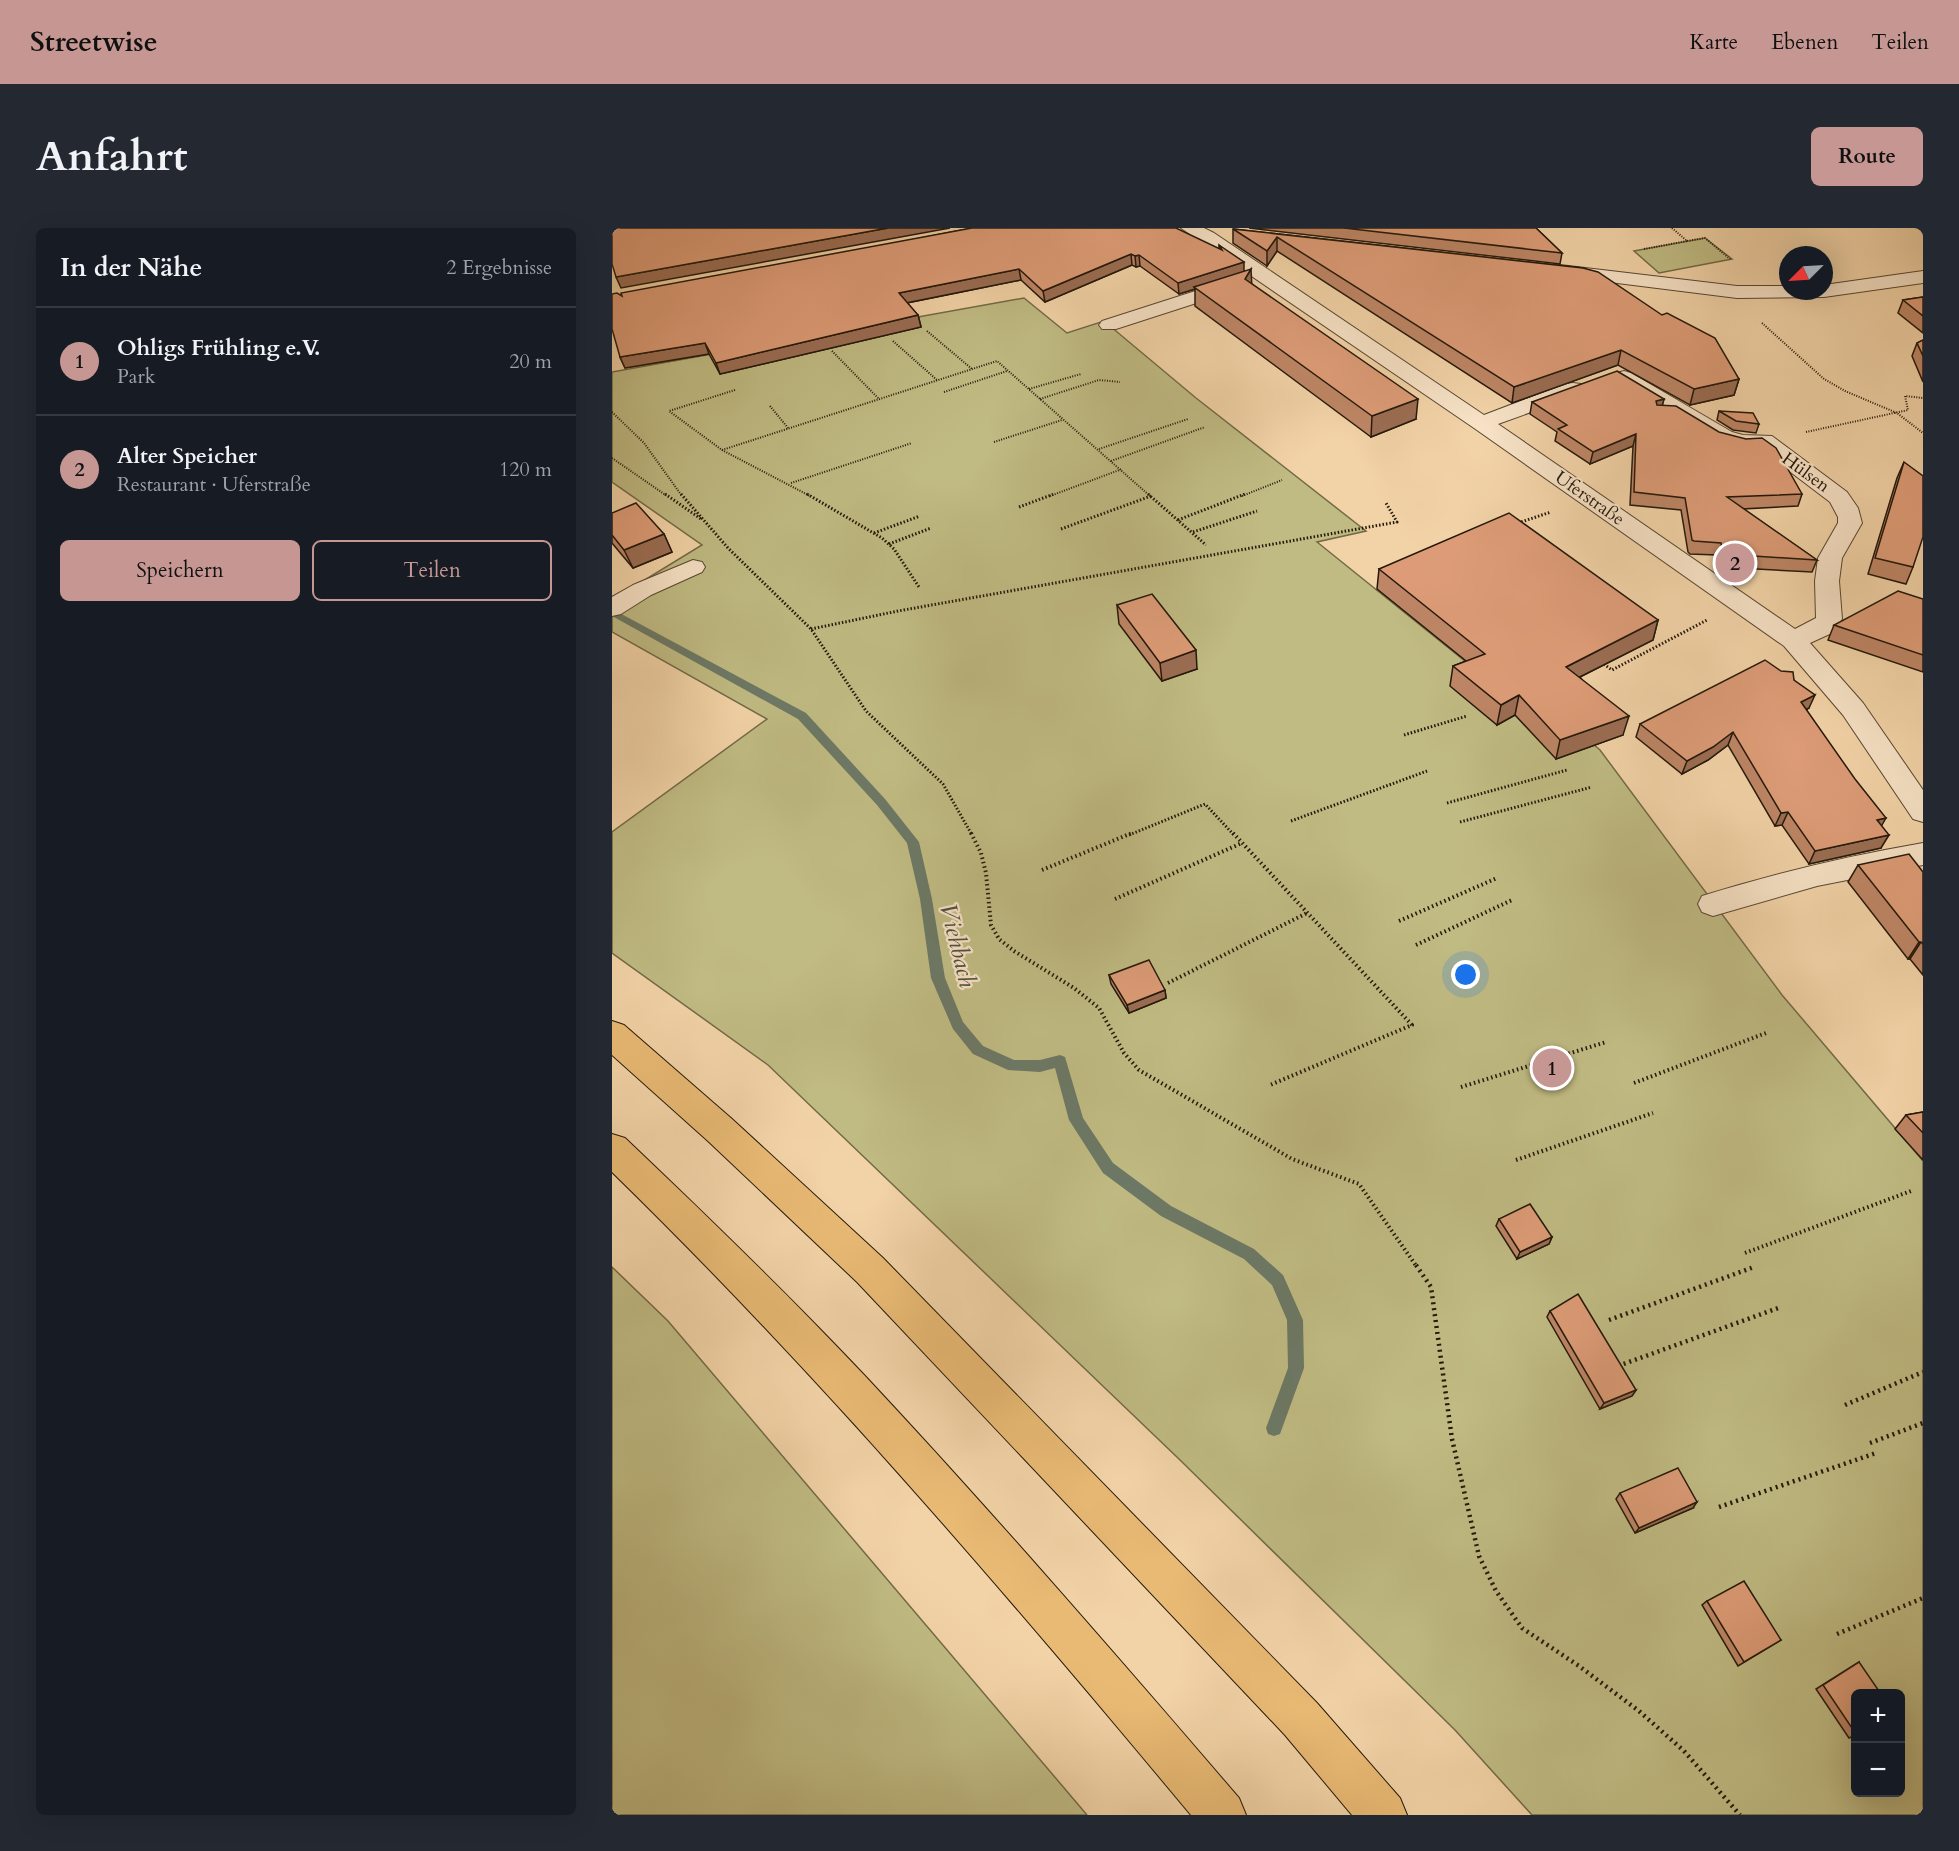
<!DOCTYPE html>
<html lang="de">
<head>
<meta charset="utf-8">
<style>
  :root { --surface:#171b24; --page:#242831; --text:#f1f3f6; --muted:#9ea1a6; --line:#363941; --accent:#c59692 }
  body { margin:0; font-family:Cardo,serif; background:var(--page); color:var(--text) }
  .controls { position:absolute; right:18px; bottom:18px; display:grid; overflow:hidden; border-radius:9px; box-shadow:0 6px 24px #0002 }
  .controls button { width:54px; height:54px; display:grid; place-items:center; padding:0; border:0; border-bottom:2px solid var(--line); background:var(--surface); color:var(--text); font:30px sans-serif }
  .compass { position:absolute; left:1167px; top:18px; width:54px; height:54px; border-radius:50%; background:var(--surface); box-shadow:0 6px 24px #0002; rotate:246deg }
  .you { position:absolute; left:854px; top:747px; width:21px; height:21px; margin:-15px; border:4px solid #fff; border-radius:50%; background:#1a73e8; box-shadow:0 0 0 9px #1a73e833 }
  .badge { display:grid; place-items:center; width:39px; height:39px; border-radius:50%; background:var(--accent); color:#111; font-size:20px; font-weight:700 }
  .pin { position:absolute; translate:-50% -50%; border:3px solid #fff; box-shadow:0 2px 6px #0006 }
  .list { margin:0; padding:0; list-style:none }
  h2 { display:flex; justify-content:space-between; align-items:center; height:78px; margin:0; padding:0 24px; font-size:26px }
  h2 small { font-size:20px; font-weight:400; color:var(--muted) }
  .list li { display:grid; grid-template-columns:39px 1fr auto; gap:18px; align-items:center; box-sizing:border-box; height:108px; padding:0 24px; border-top:2px solid var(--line) }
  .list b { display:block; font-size:22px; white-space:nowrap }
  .list p { margin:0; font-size:20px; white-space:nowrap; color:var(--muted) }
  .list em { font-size:20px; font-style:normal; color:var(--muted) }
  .actions { display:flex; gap:12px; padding:18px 24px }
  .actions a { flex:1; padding:14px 0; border:2px solid var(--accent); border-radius:9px; text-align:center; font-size:21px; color:var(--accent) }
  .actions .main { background:var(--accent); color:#111 }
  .map { position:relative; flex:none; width:1311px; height:1587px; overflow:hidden; border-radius:9px }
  header { display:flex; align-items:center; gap:36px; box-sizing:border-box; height:84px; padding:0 30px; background:var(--accent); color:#111 }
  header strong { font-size:28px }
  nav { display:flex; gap:33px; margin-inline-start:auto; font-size:21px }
  .intro { display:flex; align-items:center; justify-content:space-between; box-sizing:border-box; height:144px; padding:0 36px }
  h1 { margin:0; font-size:42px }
  .button { padding:15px 27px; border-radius:9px; background:var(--accent); color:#111; font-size:21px; font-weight:700 }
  main { display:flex; gap:36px; padding:0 36px }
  aside { flex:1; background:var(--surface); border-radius:9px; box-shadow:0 6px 24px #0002 }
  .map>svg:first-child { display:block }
  .green { fill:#c0bb83; stroke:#726a47; stroke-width:1.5; fill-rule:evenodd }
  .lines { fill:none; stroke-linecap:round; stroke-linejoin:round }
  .stream { fill:#6c7966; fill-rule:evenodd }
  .minor-casing { stroke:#584732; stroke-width:2 }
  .highway-casing { stroke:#24180b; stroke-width:2 }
  .path-far3 { stroke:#24180b; stroke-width:2; stroke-dasharray:1 1.5; stroke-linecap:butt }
  .path-far2 { stroke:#24180b; stroke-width:3; stroke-dasharray:1.5 2; stroke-linecap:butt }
  .path-far1 { stroke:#24180b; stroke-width:4; stroke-dasharray:1.5 3; stroke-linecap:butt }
  .path { stroke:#24180b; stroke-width:4.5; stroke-dasharray:2 4; stroke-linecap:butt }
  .minor { fill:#f7e2c6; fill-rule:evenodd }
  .highway { fill:#e9ba74; fill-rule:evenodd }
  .wall { fill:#be8666; stroke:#24180b; stroke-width:1.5 }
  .shaded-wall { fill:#9b6d53; stroke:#24180b; stroke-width:1.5 }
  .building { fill:#dd9c77; stroke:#24180b; stroke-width:1.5 }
  .labels { text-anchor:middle; stroke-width:4.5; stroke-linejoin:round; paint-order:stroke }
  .far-street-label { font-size:18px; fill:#24180b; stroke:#f7e2c6 }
  .water-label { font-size:24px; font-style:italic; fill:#4e5040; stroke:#f7e2c6 }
</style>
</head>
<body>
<header>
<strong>Streetwise</strong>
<nav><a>Karte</a><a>Ebenen</a><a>Teilen</a></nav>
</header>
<div class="intro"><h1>Anfahrt</h1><a class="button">Route</a></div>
<main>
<aside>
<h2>In der Nähe<small>2 Ergebnisse</small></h2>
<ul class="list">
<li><span class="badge">1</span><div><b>Ohligs Frühling e.V.</b><p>Park</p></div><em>20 m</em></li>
<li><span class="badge">2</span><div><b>Alter Speicher</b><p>Restaurant · Uferstraße</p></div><em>120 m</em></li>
</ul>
<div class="actions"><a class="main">Speichern</a><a>Teilen</a></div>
</aside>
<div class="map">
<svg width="1311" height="1587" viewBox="0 0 1311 1587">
  <rect width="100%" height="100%" fill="#f2d3a7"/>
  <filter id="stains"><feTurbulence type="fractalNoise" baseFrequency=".00333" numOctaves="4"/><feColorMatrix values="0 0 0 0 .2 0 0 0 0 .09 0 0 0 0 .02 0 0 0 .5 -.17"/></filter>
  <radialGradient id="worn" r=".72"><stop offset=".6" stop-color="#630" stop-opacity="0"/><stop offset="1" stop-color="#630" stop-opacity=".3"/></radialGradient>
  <g class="green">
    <polygon points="1093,10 1120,31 1047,45 1022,23"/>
    <path d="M412,70L455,105L492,93L584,170L754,303L705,314L920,487L965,502L988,522L1170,767L1311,933V1587H920L843,1502L568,1232L156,837L0,725V604L155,491L0,404V388L13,380L0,372L90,317L0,254V144ZM1244,1466H1288V1564H1244Z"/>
    <polygon points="0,1039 56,1093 475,1587 0,1587"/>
  </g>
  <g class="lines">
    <polygon class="stream" points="0,381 194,485 273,571 307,614 320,671 333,750 351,794 371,818 402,832 428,832 448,827 453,829 471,890 501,935 559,978 642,1021 671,1047 691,1092 692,1140 668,1206 662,1208 656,1206 654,1200 676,1140 675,1092 660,1057 632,1031 549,988 491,945 457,892 443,840 428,844 396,842 361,826 341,801 319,750 308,671 295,615 265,577 186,491 0,388"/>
    <defs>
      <g id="minor">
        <polygon points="569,0 592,0 602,5 872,187 953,156 961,155 969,156 972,161 969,166 886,196 1183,401 1204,390 1203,353 1206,330 1226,295 1226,289 1218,274 1147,220 1131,221 1104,214 1005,153 1001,149 1005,145 1012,143 1019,145 1120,204 1131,207 1160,208 1235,264 1246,280 1250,295 1230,330 1227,353 1230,391 1220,405 1198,415 1251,475 1311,562 1311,594 1301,591 1231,487 1172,418 862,200"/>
        <polygon points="948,37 1125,58 1176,58 1176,63 1212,63 1212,57 1311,43 1311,55 1212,69 1125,70 941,47 938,43 941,39"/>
        <polygon points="627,49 634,51 637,55 634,59 504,101 490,101 487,97 490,93"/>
        <polygon points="81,332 90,334 93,339 90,344 39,367 9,386 0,388 0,369 21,357"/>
        <path d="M1311,615V637L1205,658L1101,688L1090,684L1086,676L1090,668C1163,645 1236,628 1311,615Z"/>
      </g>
      <g id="highway">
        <polygon points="0,793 12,797 120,891 271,1030 705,1475 788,1570 795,1587 740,1587 673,1507 245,1054 96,913 0,827"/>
        <path d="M0,906L13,910C95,988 177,1067 254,1149C382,1286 505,1428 627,1570L634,1587H579C394,1365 207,1146 0,944Z"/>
      </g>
    </defs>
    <use href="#minor" class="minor-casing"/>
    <use href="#highway" class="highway-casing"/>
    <g class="path-far3">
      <polyline points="1060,0 1075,13 1093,10 1118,31"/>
      <polyline points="1032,21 1075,13"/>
      <polyline points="1150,95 1212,151 1233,163 1285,185 1311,205"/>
      <polyline points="315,103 360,141"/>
      <polyline points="281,113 325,152"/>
      <polyline points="220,123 267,171"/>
      <polyline points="417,161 469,146"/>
      <polyline points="123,162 57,183 110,222 198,268"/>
      <polyline points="332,164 395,143"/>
      <polyline points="428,171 487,152 508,154"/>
      <polyline points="158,178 176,200"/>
      <polyline points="0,184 32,215 70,268"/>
      <polyline points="1194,204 1296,182 1293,168 1311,170"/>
      <polyline points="382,214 450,192"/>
      <polyline points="487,221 576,191"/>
      <polyline points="110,222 385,133 538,268"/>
      <polyline points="0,230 55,268"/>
      <polyline points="499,233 593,199"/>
      <polyline points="179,255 300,215"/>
      <polyline points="438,268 510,241"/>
      <polyline points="630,268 670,252"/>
    </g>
    <g class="path-far2">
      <polyline points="53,266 89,291"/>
      <polyline points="69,266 116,320 199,401 254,483 331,556 360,607"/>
      <polyline points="195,266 270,310 282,321 307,359"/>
      <polyline points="536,266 594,317"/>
      <polyline points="407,279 442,266"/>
      <polyline points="566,292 633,266"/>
      <polyline points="906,295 939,284"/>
      <polyline points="449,301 539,268"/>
      <polyline points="581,304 645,283"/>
      <polyline points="262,305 308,288"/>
      <polyline points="277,316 319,300"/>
      <polyline points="199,401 286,383 785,294 774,275"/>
      <polyline points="989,434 1000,442 1095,392"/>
      <polyline points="792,507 855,488"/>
      <polyline points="835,575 955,542"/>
      <polyline points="679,593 815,543"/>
      <polyline points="848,594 980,559"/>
      <polyline points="517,607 593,576 622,607"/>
    </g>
    <g class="path-far1">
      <polyline points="359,605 369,625 374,645 379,697 387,711 402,723 462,760 487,780 512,825 527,842 680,931 747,956 805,1039"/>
      <polyline points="621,605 800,797 658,857"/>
      <polyline points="430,642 520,605"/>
      <polyline points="503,671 630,615"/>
      <polyline points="787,693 885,650"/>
      <polyline points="804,717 900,672"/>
      <polyline points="556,755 695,685"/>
      <polyline points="1022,855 1154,805"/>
      <polyline points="849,859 994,814"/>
      <polyline points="904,932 1041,885"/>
      <polyline points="1133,1025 1299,963"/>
    </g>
    <g class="path">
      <polyline points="804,1037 819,1059 840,1211 867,1328 884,1363 910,1400 967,1438 1027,1483 1072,1523 1128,1587"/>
      <polyline points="997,1092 1142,1039"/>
      <polyline points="1006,1138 1169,1079"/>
      <polyline points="1233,1177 1311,1144"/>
      <polyline points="1258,1215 1311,1195"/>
      <polyline points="1107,1279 1264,1225"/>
      <polyline points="1225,1406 1311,1370"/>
    </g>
    <use href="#minor" class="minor"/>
    <use href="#highway" class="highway"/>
  </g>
  <g class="wall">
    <polygon points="360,0 607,21 607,17 632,43 640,56 804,191 759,209 583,78 583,61 567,66 528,38 524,39 520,37 433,74 409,52 295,75 306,87 309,99 108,146 97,126 13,140 8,129 10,68"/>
    <polygon points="637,0 924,0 950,25 948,36"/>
    <polygon points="621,1 971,40 1127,151 1122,167 1078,177 1006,137 900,175 665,23 655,38 621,15"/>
    <polygon points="1311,69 1311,105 1286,85 1291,72"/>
    <polygon points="1311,112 1311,154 1300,128 1305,115"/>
    <polygon points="1052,171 1050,177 1190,266 1186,278 1131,281 1205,332 1200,344 1107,339 1105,327 1078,326 1076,324 1069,282 1018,277 1021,218 978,236 943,213 945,204 918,186 920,174"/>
    <polygon points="1107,183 1147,196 1144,205 1121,202 1105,192"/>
    <polygon points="1292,234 1301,339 1294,356 1256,346 1285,250"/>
    <polygon points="0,285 52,306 60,324 21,340 0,315"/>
    <polygon points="767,341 1046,392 1041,412 968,449 1011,507 944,531 903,487 885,497 838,458 841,438 854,433 765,361"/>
    <polygon points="1311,371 1311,444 1216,412 1222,397"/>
    <polygon points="505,377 585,441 550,453 507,396"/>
    <polygon points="1182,452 1197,480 1194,482 1269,598 1269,620 1197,636 1170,597 1163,598 1116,517 1096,532 1070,546 1024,509 1028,496"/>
    <polygon points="1246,637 1311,644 1311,747 1298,731 1296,731 1236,654"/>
    <polygon points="497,747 553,762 554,770 517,785 499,756"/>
    <polygon points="1311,884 1311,932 1283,901 1294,887"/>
    <polygon points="887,991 940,1009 937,1016 905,1031 884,998"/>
    <polygon points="938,1083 1024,1162 1020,1168 988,1181 935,1089"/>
    <polygon points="1008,1265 1081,1280 1023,1305 1004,1271"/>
    <polygon points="1095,1373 1169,1412 1126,1438 1090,1377"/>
    <polygon points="1247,1434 1244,1466 1244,1507 1237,1510 1204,1461"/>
  </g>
  <g class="shaded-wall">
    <polygon points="276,0 338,0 9,60 4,49"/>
    <polygon points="665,9 665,23 655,38 655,23"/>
    <polygon points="519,26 520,37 433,74 431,63"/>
    <polygon points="527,27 528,38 524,39 523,28"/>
    <polygon points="632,34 632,45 582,59 583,61 567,66 566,55"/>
    <polygon points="407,41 409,52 289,76 287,65"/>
    <polygon points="639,41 640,61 633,51"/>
    <polygon points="306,87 309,99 108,146 104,135"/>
    <polygon points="93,115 97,126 13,140 8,129"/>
    <polygon points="1009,122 1006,137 900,175 902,159"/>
    <polygon points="1127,151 1122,167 1078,177 1082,161"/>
    <polygon points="806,171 804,191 759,209 760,188"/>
    <polygon points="1052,171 1049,183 1041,185 1044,173"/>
    <polygon points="1024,206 1021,218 978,236 981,224"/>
    <polygon points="52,306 60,324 21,340 12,322"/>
    <polygon points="1046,392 1041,412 950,458 954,439"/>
    <polygon points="584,422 585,441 550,453 548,435"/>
    <polygon points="907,467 903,487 885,497 889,477"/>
    <polygon points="1203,467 1197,480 1183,488 1189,474"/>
    <polygon points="1017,488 1011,507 944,531 948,512"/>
    <polygon points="1121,504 1116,517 1096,532 1070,546 1075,533"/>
    <polygon points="1176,584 1170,597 1163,598 1169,585"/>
    <polygon points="1274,590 1266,604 1265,592"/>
    <polygon points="1277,607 1269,620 1197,636 1203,623"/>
    <polygon points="1307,714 1309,714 1298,731 1296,731"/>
    <polygon points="553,762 554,770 517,785 515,777"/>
    <polygon points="940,1009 937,1016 905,1031 908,1024"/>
    <polygon points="1024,1162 1020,1168 988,1181 992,1175"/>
    <polygon points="1085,1274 1081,1280 1023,1305 1027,1300"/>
  </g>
  <g class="building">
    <polygon points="0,0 276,0 4,49 0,36"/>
    <polygon points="360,0 564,0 610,22 607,17 632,34 566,55 527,27 523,28 519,26 431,63 407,41 287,65 306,87 104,135 93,115 8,129 0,101 0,66 5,65 10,68 9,65"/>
    <polygon points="732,0 924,0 950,25"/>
    <polygon points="621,1 971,40 986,44 1050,87 1055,85 1103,110 1127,151 1082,161 1009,122 902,159 665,9 655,23"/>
    <polygon points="639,41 633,51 806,171 760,188 582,59"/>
    <polygon points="1311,69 1311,88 1291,72"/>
    <polygon points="1311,112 1311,128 1305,115"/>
    <polygon points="1005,143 1052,171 1044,173 1045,177 1064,178 1107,204 1134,211 1150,210 1164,220 1190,266 1115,269 1205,332 1111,326 1109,315 1082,313 1080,312 1073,270 1022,264 1024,206 981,224 946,201 955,197 920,174"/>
    <polygon points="1107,183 1141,185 1147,196 1124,193"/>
    <polygon points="1292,234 1311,248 1311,309 1301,339 1263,330"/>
    <polygon points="24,275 52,306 12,322 0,307 0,285"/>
    <polygon points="897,285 1046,392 954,439 1017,488 948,512 907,467 889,477 841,438 873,426 767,341"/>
    <polygon points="1286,363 1311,371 1311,427 1222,397"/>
    <polygon points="540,366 584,422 548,435 505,377"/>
    <polygon points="1153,432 1169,443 1181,444 1182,452 1203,467 1189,474 1243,551 1274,590 1265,592 1277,607 1203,623 1176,584 1169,585 1121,504 1101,519 1075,533 1028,496"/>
    <polygon points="1297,626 1311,644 1311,716 1309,714 1307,714 1246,637"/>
    <polygon points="537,732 553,762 515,777 497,747"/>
    <polygon points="1311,884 1311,905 1294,887"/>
    <polygon points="918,976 940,1009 908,1024 887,991"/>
    <polygon points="966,1066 1024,1162 992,1175 938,1083"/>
    <polygon points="1066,1240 1085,1274 1027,1300 1008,1265"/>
    <polygon points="1132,1353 1169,1412 1132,1434 1095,1373"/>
    <polygon points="1247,1434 1269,1466 1244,1466 1244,1506 1211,1457"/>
  </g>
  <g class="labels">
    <g class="far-street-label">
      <text transform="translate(1194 244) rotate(36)" y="6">Hülsen</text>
      <text transform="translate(978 270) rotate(35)" y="6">Uferstraße</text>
    </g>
    <g class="water-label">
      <text transform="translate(346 717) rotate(76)" y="8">Viehbach</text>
    </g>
  </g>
  <rect width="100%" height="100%" filter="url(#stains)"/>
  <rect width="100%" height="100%" fill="url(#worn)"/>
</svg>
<div class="controls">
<button>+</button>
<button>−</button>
</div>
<svg class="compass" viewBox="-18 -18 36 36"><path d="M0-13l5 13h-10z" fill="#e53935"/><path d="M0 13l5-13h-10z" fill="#9ea1a6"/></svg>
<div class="you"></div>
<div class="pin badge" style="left:940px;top:840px">1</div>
<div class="pin badge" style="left:1123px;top:335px">2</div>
</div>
</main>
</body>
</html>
